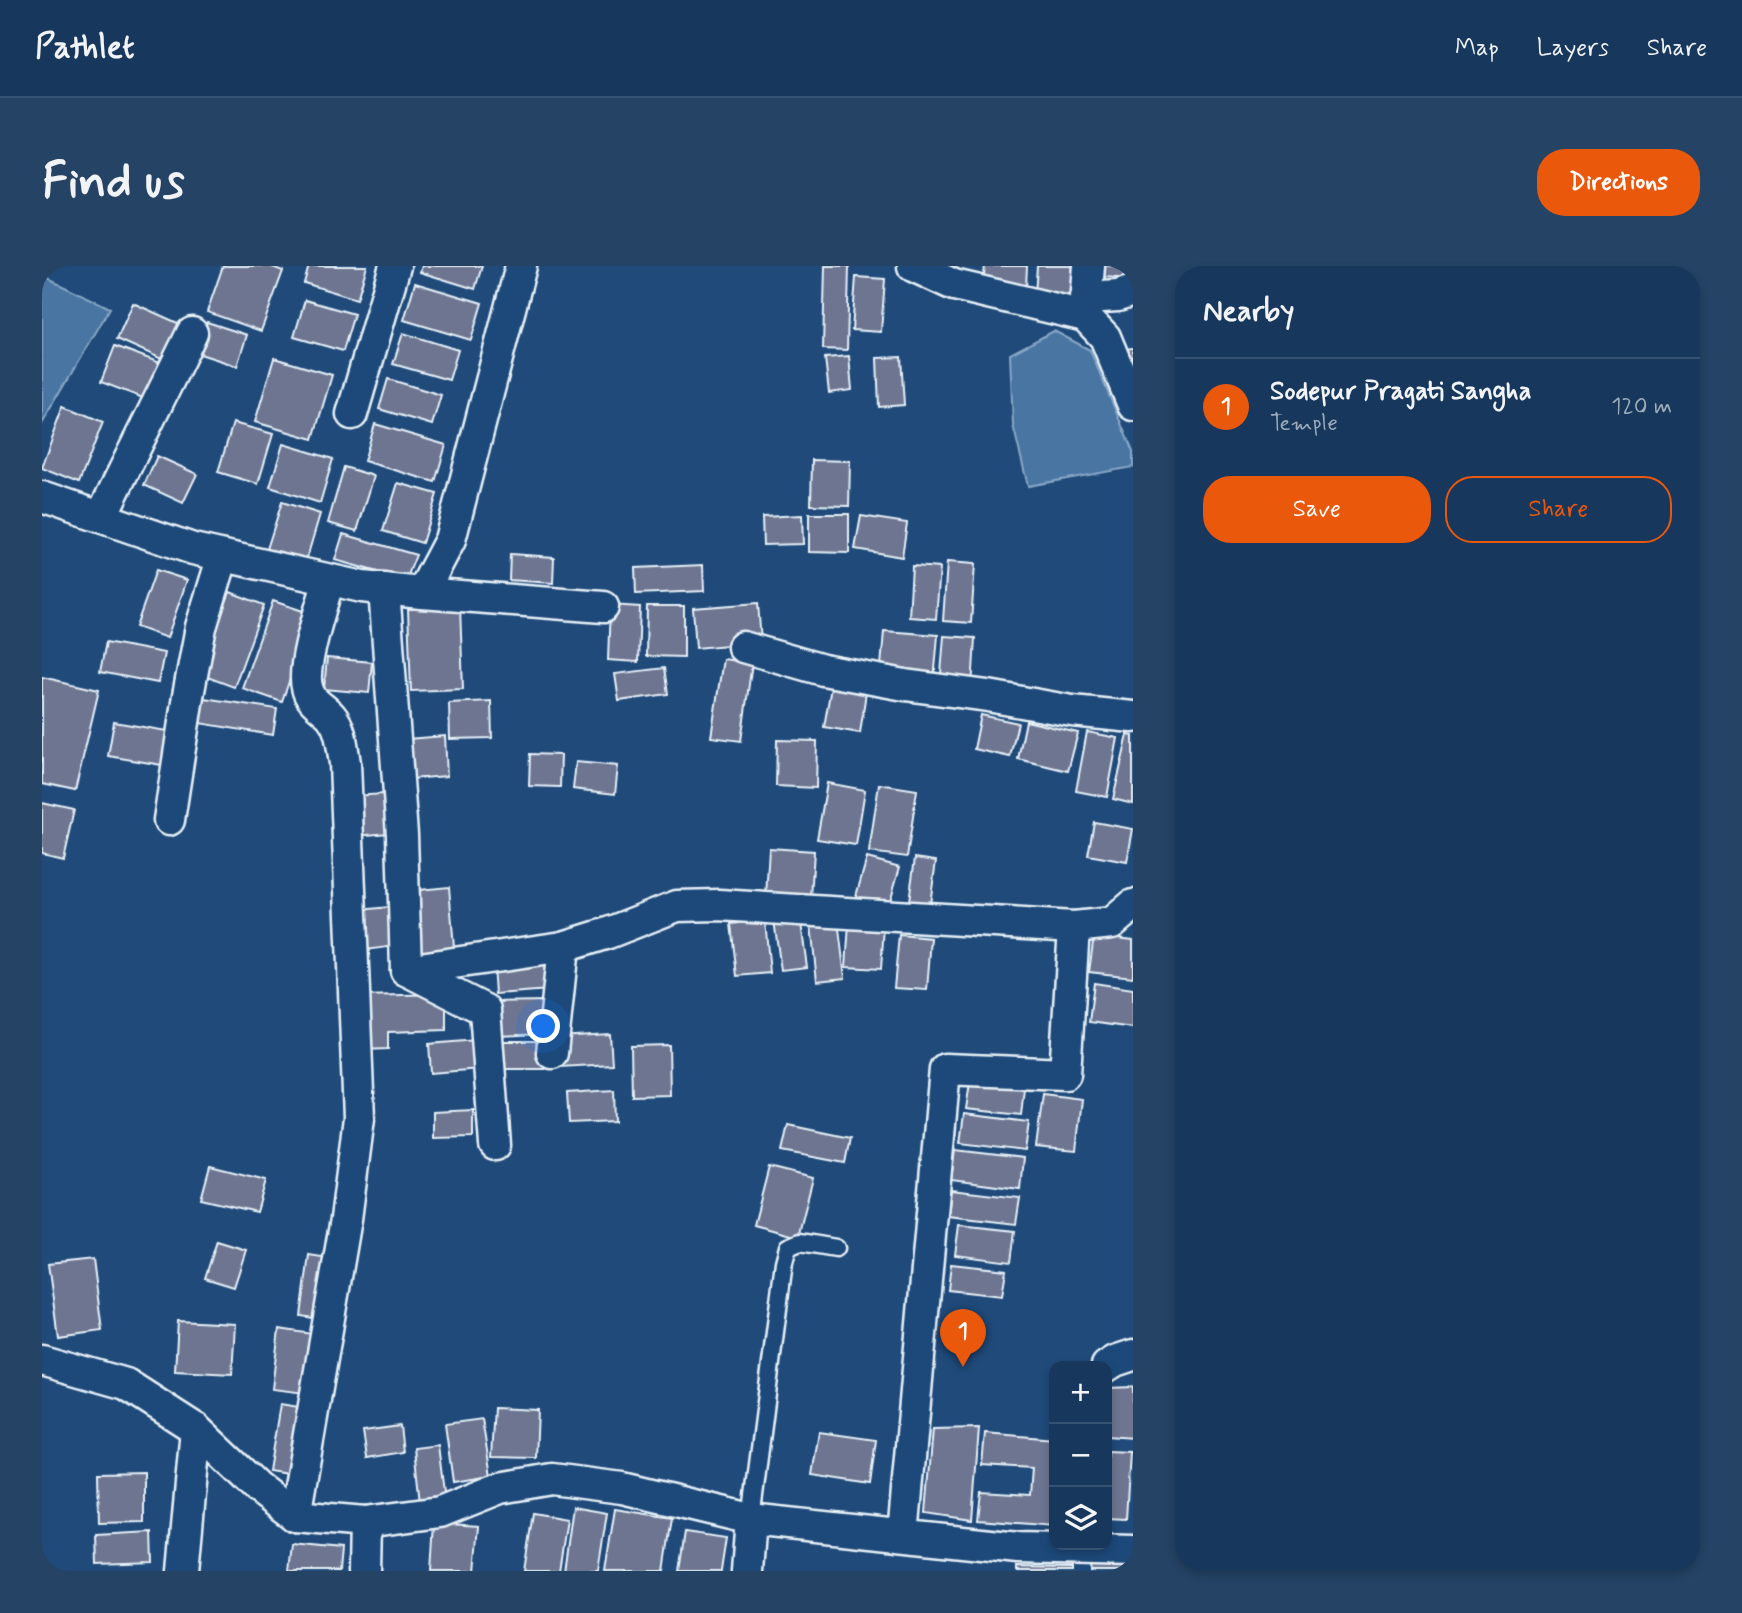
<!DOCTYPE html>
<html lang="en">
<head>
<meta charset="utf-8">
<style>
  :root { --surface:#17385c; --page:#244365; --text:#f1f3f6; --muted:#9eacbb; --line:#365272; --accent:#ea580c }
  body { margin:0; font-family:Mynerve,sans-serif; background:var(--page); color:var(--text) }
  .controls { position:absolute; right:21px; bottom:21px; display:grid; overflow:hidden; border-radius:14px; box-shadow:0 4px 10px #0003 }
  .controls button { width:63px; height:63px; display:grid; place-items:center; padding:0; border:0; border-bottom:2px solid var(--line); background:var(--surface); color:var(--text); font:35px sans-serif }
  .you { position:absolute; left:502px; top:761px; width:24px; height:24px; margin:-18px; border:5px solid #fff; border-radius:50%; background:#1a73e8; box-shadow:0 0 0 10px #1a73e833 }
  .badge { display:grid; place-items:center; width:46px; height:46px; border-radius:50%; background:var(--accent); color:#fff; font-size:23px; font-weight:700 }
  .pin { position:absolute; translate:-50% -58px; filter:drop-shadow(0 2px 4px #0008) }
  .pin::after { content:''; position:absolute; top:37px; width:24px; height:21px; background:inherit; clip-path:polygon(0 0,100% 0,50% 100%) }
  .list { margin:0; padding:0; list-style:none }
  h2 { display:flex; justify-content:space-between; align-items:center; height:91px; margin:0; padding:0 28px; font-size:30px }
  h2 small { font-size:23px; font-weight:400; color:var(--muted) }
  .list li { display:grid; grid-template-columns:46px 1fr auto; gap:21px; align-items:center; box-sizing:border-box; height:98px; padding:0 28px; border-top:2px solid var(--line) }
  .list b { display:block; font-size:26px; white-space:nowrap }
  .list p { margin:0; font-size:23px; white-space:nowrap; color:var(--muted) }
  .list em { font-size:23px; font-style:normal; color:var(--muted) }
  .actions { display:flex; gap:14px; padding:21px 28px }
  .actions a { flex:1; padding:16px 0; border:2px solid var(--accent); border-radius:28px; text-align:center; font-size:24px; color:var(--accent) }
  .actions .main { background:var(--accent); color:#fff }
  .icon { flex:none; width:38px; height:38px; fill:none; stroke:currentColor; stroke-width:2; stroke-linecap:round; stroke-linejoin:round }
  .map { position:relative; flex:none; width:1091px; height:1305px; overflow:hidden; border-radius:28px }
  header { display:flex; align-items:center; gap:42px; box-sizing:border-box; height:98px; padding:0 35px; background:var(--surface); border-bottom:2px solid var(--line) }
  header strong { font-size:33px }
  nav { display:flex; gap:38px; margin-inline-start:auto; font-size:24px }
  .intro { display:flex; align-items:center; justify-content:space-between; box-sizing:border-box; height:168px; padding:0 42px }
  h1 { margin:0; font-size:49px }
  .button { padding:18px 32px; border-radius:28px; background:var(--accent); color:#fff; font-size:24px; font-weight:700 }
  main { display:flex; gap:42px; padding:0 42px }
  aside { flex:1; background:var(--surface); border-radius:28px; box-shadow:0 4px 10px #0003 }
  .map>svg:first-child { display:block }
  .water { fill:#4875a3; stroke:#88a7c5; stroke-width:2 }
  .building { fill:#6d7491; stroke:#e8f1f8; stroke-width:2 }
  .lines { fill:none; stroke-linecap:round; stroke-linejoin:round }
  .lane-casing { stroke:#e8f1f8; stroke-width:21 }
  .street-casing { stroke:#e8f1f8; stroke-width:35 }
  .lane { stroke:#1f4a7a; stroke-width:16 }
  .street { stroke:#1f4a7a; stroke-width:30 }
</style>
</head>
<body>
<header>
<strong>Pathlet</strong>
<nav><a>Map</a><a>Layers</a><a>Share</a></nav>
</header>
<div class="intro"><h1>Find us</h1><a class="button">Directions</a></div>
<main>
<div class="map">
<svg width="1091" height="1305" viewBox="0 0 1091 1305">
  <rect width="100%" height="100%" fill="#1f4a7a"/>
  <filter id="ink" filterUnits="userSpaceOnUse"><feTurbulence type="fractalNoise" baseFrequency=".0143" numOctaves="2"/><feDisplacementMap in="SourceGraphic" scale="14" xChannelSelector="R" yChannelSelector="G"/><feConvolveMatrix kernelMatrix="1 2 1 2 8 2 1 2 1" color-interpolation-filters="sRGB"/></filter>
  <g filter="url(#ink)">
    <g class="water">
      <polygon points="0,9 68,42 0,158"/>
      <polygon points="1012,65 1048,84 1091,186 1091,201 986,220 971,159 968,88"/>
    </g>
    <g class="building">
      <polygon points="181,0 228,0 241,5 219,65 165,46"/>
      <polygon points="267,0 325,0 315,33 262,17"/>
      <polygon points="380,0 440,0 433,23 378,6"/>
      <polygon points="783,0 807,0 805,84 781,83"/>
      <polygon points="943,0 985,0 984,21 941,18"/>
      <polygon points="995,0 1032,0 1031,31 993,29"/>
      <polygon points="1063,0 1091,0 1091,13 1062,11"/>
      <polygon points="814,11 843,13 839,66 810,64"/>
      <polygon points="373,17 440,37 429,74 362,54"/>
      <polygon points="263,34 312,48 301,85 252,71"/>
      <polygon points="91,37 138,58 122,94 75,73"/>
      <polygon points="165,56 205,69 195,100 155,87"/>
      <polygon points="361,67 416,84 407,114 351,98"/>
      <polygon points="73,80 121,98 106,134 59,116"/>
      <polygon points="1091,82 1091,126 1083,83"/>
      <polygon points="807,90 810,124 787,127 783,92"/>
      <polygon points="859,91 862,139 837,141 835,92"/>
      <polygon points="232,92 290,109 271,173 213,156"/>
      <polygon points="346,113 399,129 390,159 337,143"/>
      <polygon points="23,140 61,156 37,217 0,202"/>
      <polygon points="191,157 231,168 216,218 176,206"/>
      <polygon points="333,158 404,179 393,216 322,195"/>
      <polygon points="241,178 291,193 278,237 228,221"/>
      <polygon points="115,190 155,208 141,237 102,219"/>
      <polygon points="770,194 808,195 807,240 769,239"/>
      <polygon points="302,201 332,210 315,265 286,257"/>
      <polygon points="356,217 395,228 380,277 341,265"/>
      <polygon points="240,236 278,248 264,295 225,283"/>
      <polygon points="767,248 807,248 807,287 767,286"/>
      <polygon points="760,249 761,278 721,279 720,251"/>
      <polygon points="819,250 865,257 860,291 813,283"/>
      <polygon points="301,268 374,289 364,314 293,294"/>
      <polygon points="468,288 512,291 511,317 467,314"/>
      <polygon points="905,296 933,298 929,357 901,355"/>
      <polygon points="661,299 662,325 594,328 593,302"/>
      <polygon points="870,300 898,302 894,353 867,351"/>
      <polygon points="114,304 145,314 125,372 94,361"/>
      <polygon points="188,326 222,339 192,421 157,408"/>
      <polygon points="231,335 270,348 240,436 200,422"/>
      <polygon points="716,337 719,376 654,382 651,342"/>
      <polygon points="568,339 598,341 596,396 566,394"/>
      <polygon points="605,340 642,340 642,391 604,390"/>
      <polygon points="418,341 421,423 369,425 366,343"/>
      <polygon points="842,365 896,369 892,415 838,412"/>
      <polygon points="902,370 933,372 930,422 898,420"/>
      <polygon points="64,376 122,387 116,417 58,406"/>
      <polygon points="285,392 330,396 327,427 282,423"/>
      <polygon points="681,393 710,397 699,475 669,471"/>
      <polygon points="622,402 626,428 577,435 573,408"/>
      <polygon points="0,411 57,424 33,525 0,518"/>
      <polygon points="789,421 824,426 818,467 782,461"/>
      <polygon points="155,431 235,443 231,469 151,456"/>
      <polygon points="449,435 450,472 408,473 407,437"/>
      <polygon points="939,449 976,457 968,491 932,483"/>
      <polygon points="984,455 1036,467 1026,505 976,493"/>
      <polygon points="72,456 125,465 120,499 66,490"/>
      <polygon points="1045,466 1076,472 1065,531 1034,525"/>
      <polygon points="1086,469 1091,470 1091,538 1071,533"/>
      <polygon points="403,470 405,510 368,513 365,473"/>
      <polygon points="735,474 775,475 774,522 734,520"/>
      <polygon points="488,488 519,489 518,521 487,520"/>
      <polygon points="534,496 576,500 573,528 531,523"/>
      <polygon points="785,517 823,524 814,579 775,573"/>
      <polygon points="837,518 875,524 865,591 827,586"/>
      <polygon points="343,528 346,567 314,570 311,530"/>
      <polygon points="0,537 32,544 21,592 0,587"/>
      <polygon points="1052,556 1091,563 1085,596 1046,589"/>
      <polygon points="727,582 772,585 769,632 724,630"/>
      <polygon points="825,592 858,601 845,645 812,637"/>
      <polygon points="873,592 894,595 887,645 866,642"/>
      <polygon points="407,621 413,694 373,697 367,625"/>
      <polygon points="357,640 362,679 323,684 318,644"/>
      <polygon points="758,650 765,701 739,704 732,654"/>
      <polygon points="723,654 728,707 695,710 689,658"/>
      <polygon points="796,655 803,712 775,715 769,659"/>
      <polygon points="807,658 842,660 839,703 804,701"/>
      <polygon points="857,669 889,672 885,724 852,722"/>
      <polygon points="1052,669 1091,674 1091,711 1047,706"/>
      <polygon points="505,694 507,724 453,728 451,699"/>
      <polygon points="1052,717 1091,723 1091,762 1047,756"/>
      <polygon points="404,728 404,764 346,766 346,783 320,784 318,730"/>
      <polygon points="506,735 507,768 452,770 451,736"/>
      <polygon points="568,768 570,798 518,801 516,771"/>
      <polygon points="435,774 438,803 389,807 387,778"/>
      <polygon points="458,775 503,775 503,803 459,803"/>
      <polygon points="627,779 628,829 590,830 589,780"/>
      <polygon points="928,816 982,822 979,849 924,843"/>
      <polygon points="572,824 573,855 527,857 525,827"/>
      <polygon points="1001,828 1040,833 1034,885 994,881"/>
      <polygon points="431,844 431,871 391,872 391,846"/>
      <polygon points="922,848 987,856 983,885 918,877"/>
      <polygon points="746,859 808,872 803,897 740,885"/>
      <polygon points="913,884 981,892 978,923 909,914"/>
      <polygon points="168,900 224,914 215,946 159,933"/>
      <polygon points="727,901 771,912 756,971 712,959"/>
      <polygon points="909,924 978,932 974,958 906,950"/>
      <polygon points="917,959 973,965 969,996 913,989"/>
      <polygon points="175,975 204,984 192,1021 163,1012"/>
      <polygon points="267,989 293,993 284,1054 259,1050"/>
      <polygon points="51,993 60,1064 16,1070 6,998"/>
      <polygon points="909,998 964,1004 960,1030 906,1024"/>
      <polygon points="136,1055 193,1058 190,1108 133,1105"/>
      <polygon points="237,1063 271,1068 263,1127 230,1123"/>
      <polygon points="1091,1121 1091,1172 1065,1170 1065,1122"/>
      <polygon points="238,1138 257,1141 246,1208 227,1205"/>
      <polygon points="452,1142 496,1144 494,1192 449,1191"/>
      <polygon points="440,1153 449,1210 411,1216 403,1158"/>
      <polygon points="358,1160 361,1186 325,1192 321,1165"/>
      <polygon points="937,1162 930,1254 884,1247 891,1163"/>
      <polygon points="777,1166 834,1174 828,1218 770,1209"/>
      <polygon points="943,1167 1012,1173 1012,1260 936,1254 939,1226 988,1229 990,1202 940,1199"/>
      <polygon points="396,1179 403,1234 378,1237 372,1182"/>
      <polygon points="1065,1185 1088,1186 1084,1253 1065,1252"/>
      <polygon points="102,1206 102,1256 57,1257 56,1207"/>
      <polygon points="531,1241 565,1247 556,1305 522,1305"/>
      <polygon points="573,1243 630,1252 622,1305 563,1305"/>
      <polygon points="491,1247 525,1253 517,1305 482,1305"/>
      <polygon points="392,1257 437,1260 433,1305 389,1305"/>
      <polygon points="110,1266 111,1296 55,1298 54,1269"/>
      <polygon points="643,1266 684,1272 679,1305 637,1305"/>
      <polygon points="250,1278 299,1283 297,1305 247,1305"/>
      <polygon points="1049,1293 1091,1295 1091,1305 1048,1305"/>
      <polygon points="975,1301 1030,1302 1030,1305 975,1305"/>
    </g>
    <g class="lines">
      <defs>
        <polyline id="lane" points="709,1253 742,996 746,981 758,976 794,982"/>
        <g id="street">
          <polyline points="871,0 912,19 1043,50 1063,71 1091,139"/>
          <polyline points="1044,32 1076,30 1091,25"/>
          <polyline points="1043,50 1047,0"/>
          <polyline points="310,148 353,0"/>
          <polyline points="0,231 151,283 320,321 380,327 408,274 479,0"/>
          <polyline points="59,251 150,67"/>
          <polyline points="342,323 360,569 364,704 443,744 453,879"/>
          <polyline points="380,327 561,341"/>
          <polyline points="701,381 781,404 863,419 946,430 1030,445 1091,451"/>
          <polyline points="127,554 146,430 159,361 181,290"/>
          <polyline points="364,704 521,681 566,667 635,640 677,639 1032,661 1070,657 1091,639"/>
          <polyline points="510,787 521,681"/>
          <polyline points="0,1094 84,1118 154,1163 216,1222 253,1250 323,1256 398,1246 458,1222 510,1213 580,1222 709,1253 976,1282 1091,1285"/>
          <polyline points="1065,1100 1073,1095 1091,1089"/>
          <path d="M253,1250L304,953L317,852L303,497C300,481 300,463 289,450C280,440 268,436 265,421C259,399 280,339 287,314"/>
          <polyline points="861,1269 903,803 1023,808 1032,661"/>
          <polyline points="141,1305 154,1163"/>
          <polyline points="322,1305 323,1256"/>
          <polyline points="705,1305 709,1253"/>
        </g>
      </defs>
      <use href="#lane" class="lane-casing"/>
      <use href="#street" class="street-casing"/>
      <use href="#lane" class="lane"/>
      <use href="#street" class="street"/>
    </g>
  </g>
</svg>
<div class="controls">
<button>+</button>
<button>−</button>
<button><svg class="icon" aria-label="layers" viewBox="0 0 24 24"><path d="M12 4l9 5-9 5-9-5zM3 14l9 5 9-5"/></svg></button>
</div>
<div class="you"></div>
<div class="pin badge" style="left:921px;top:1101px">1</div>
</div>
<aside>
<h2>Nearby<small></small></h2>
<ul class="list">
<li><span class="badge">1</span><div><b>Sodepur Pragati Sangha</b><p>Temple</p></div><em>120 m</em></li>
</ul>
<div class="actions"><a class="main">Save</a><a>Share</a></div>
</aside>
</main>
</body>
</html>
